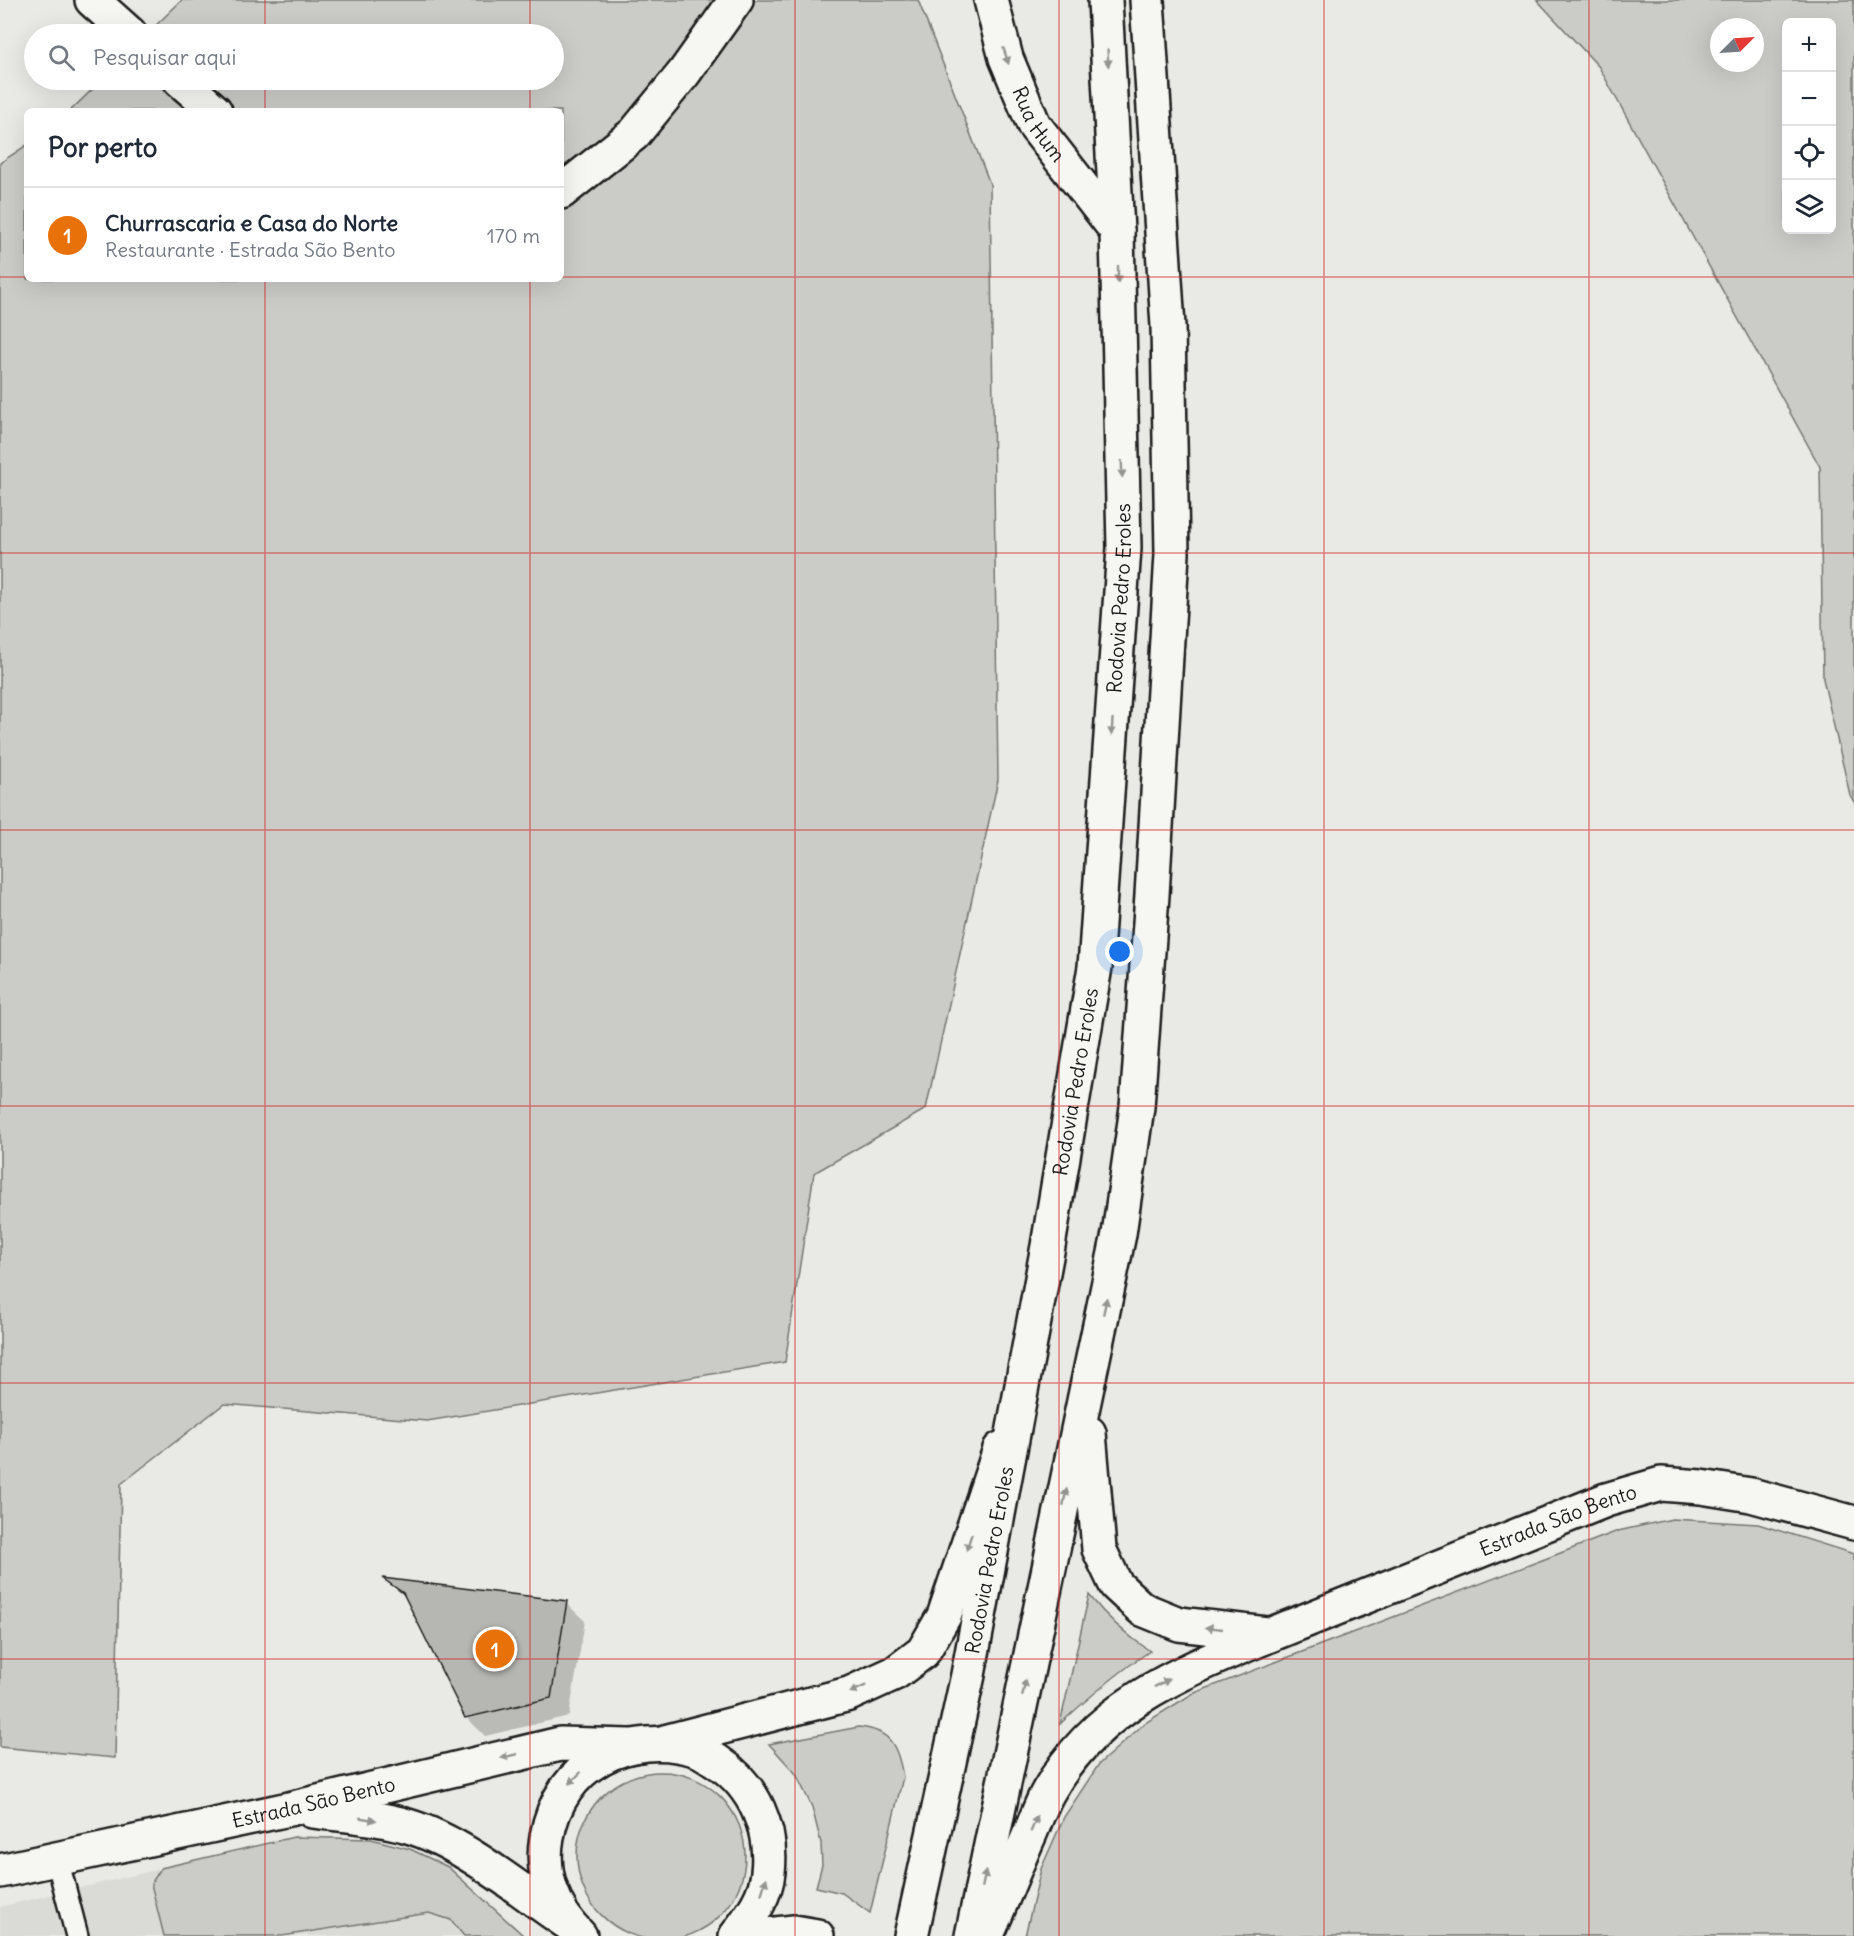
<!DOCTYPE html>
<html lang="pt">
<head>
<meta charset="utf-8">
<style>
  :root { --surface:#fff; --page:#f2f2f3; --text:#1f2937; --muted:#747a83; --line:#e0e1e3; --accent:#2563eb }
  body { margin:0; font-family:Delius,sans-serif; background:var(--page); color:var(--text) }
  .controls { position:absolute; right:18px; top:18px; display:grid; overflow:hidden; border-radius:9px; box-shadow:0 6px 24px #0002 }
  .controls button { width:54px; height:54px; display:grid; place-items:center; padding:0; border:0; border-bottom:2px solid var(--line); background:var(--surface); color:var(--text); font:30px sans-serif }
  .compass { position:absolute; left:1710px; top:18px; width:54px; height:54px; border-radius:50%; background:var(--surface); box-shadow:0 6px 24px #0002; rotate:66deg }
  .you { position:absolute; left:1120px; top:952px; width:21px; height:21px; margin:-15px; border:4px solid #fff; border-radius:50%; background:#1a73e8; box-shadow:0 0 0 9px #1a73e833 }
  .badge { display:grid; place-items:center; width:39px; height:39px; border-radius:50%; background:var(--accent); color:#fff; font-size:20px; font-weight:700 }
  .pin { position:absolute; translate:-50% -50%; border:3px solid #fff; box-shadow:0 2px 6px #0006 }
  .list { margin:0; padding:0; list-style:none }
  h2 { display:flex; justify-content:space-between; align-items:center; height:78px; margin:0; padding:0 24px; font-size:26px }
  h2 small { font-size:20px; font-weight:400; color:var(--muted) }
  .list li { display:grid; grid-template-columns:39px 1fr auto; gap:18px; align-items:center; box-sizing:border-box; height:96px; padding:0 24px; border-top:2px solid var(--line) }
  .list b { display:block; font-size:22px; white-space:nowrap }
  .list p { margin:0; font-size:20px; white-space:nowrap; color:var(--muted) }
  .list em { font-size:20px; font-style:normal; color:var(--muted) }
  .icon { flex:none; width:33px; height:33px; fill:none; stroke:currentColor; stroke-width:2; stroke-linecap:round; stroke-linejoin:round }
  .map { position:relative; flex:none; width:1854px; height:1936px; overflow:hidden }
  .search { position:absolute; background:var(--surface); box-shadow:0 6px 24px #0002; left:24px; top:24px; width:540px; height:66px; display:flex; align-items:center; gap:15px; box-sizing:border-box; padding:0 21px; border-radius:33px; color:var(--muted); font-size:22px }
  .panel { position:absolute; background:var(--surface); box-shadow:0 6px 24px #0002; left:24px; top:108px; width:540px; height:174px; border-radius:9px }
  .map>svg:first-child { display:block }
  .built { fill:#dadad6 }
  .green { fill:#cbcbc7; stroke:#747472; stroke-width:1.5; fill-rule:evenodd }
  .shadow { fill:#0003 }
  .building { fill:#b6b6b3; stroke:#1c1c1c; stroke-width:1.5 }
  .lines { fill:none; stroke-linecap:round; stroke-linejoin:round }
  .service-casing { stroke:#1c1c1c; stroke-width:26 }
  .minor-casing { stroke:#1c1c1c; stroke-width:38 }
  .tertiary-casing { stroke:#1c1c1c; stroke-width:38 }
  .trunk-casing { stroke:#1c1c1c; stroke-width:38 }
  .service { stroke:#f6f6f2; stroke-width:21 }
  .minor { stroke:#f6f6f2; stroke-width:33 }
  .tertiary { stroke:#f6f6f2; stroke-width:33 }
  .trunk { stroke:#f6f6f2; stroke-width:33 }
  .oneway { fill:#949492 }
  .grid { fill:none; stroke:#d62828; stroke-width:1.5; stroke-opacity:0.55 }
  .labels { text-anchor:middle; stroke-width:4.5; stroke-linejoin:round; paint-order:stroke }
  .street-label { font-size:20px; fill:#1c1c1c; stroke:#f6f6f2 }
</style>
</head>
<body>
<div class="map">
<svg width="1854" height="1936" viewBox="0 0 1854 1936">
  <rect width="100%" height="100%" fill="#e9e9e5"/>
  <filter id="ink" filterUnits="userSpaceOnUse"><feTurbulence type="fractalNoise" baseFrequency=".0167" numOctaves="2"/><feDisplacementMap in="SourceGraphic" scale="12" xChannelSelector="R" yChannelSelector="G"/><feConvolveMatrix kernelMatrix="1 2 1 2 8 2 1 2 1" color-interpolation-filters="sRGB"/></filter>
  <g filter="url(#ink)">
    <polygon class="built" points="294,1837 371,1839 410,1849 448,1867 524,1936 0,1936 0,1907"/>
    <g class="green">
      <polygon points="182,0 918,0 990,184 998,780 926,1109 814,1173 785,1362 427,1421 224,1404 121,1484 115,1758 0,1747 0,163 27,145 27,279 561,279 561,111 70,111 102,80 554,80 554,34 147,34"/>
      <path d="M1537,0H1854V802L1850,795L1823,679L1820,467L1599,67ZM1832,22V230H1786V22ZM1719,27H1755V63H1719Z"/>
      <polygon points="1672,1519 1758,1524 1854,1554 1854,1936 1025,1936 1041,1869 1064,1817 1099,1764 1145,1723 1192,1694 1618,1531"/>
      <path d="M1089,1595C1107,1618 1126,1635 1150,1651C1117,1673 1089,1697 1060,1724Z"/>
      <path d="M859,1727C891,1730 898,1747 903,1777L870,1913L842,1893L816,1887L822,1865L821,1843L812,1807L796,1774L769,1744Z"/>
      <circle cx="661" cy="1856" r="84"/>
      <polygon points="294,1837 371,1839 410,1849 448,1867 524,1936 464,1936 451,1920 429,1913 282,1936 164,1936 151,1884 161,1868"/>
    </g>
    <polygon class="shadow" points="387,1580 566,1603 585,1621 569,1716 485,1736 466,1717 408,1600"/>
    <polygon class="building" points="382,1578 567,1601 551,1698 465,1718 403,1593"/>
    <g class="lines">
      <defs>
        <polyline id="service" points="57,1859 77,1936"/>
        <g id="minor">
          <polyline points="92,0 130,34"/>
          <path id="s1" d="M991,0L1006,58L1034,125L1117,231"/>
          <polyline points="180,80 215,111"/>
          <polyline points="561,192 634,134 684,73 736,0"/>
          <path id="s2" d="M1272,1634L1606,1500L1661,1484L1701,1487L1751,1495L1854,1523"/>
        </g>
        <g id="tertiary">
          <polyline points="665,1742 849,1694 895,1673 923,1652 944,1616 1000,1449"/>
          <path d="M312,1811C343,1815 377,1817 408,1826C462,1842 518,1889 565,1921"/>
          <path id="s3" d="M0,1871L289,1809L560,1744L629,1746"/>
          <path d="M580,1936C554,1910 540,1874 547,1837C559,1764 629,1728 698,1750C705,1753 712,1758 718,1762C754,1786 773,1829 768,1872C766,1897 750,1917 736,1936"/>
          <polyline points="758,1936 794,1932 817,1936"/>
        </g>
        <g id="trunk">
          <polyline points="1089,1433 1099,1549 1116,1585 1142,1609 1179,1624 1267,1634"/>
          <path d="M987,1935C1001,1903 1014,1870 1028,1838C1035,1823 1040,1806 1048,1792C1098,1703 1184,1671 1272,1634"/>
          <path id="s4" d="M911,1936L968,1675L1048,1246L1095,967L1124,548L1117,231L1105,0"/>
          <polyline points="972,1936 1119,1234 1137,1107 1152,895 1172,554 1168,326 1147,0"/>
        </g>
      </defs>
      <use href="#service" class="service-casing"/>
      <use href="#minor" class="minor-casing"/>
      <use href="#tertiary" class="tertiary-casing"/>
      <use href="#trunk" class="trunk-casing"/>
      <use href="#service" class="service"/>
      <use href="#minor" class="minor"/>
      <use href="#tertiary" class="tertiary"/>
      <use href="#trunk" class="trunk"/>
    </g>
    <defs><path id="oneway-solid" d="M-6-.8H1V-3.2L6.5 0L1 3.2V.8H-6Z" transform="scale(1.5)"/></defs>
    <g class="oneway">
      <use href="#oneway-solid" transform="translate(1006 56) rotate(72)"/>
      <use href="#oneway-solid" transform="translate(1108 58) rotate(87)"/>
      <use href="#oneway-solid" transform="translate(1118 274) rotate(90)"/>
      <use href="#oneway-solid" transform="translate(1122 469) rotate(88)"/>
      <use href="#oneway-solid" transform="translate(1112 727) rotate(94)"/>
      <use href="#oneway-solid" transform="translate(1105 1306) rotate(-78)"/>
      <use href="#oneway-solid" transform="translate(1065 1497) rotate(-78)"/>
      <use href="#oneway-solid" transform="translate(969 1542) rotate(108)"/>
      <use href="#oneway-solid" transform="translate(1214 1628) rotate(-174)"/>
      <use href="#oneway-solid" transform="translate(1162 1683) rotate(-27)"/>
      <use href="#oneway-solid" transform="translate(1024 1688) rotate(-78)"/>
      <use href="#oneway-solid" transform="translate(858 1689) rotate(156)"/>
      <use href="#oneway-solid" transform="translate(509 1756) rotate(167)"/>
      <use href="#oneway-solid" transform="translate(575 1778) rotate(136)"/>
      <use href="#oneway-solid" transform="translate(368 1819) rotate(9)"/>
      <use href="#oneway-solid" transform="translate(1034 1824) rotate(-67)"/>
      <use href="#oneway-solid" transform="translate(984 1879) rotate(-78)"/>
      <use href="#oneway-solid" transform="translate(764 1886) rotate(-72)"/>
    </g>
  </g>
  <path class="grid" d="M265,0V34M530,0V34M795,0V1936M1059,0V1936M1324,0V1936M1589,0V1936M265,80V111M530,80V111M0,277H27M561,277H1854M265,279V1936M530,279V1936M0,553H1854M0,830H1854M0,1106H1854M0,1383H1854M0,1659H1854"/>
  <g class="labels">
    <g class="street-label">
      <text dy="7" stroke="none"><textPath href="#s1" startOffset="134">Rua Hum</textPath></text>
      <text dy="7" stroke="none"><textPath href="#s4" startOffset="1356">Rodovia Pedro Eroles</textPath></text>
      <text dy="7" stroke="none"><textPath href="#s4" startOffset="870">Rodovia Pedro Eroles</textPath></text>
      <text dy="7" stroke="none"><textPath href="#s2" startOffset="308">Estrada São Bento</textPath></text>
      <text dy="7" stroke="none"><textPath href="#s4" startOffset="384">Rodovia Pedro Eroles</textPath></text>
      <text dy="7" stroke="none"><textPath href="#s3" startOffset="321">Estrada São Bento</textPath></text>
    </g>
  </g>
</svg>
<div class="controls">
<button>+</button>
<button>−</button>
<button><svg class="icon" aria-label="locate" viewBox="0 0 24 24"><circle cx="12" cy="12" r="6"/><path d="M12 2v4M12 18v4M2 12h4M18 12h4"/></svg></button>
<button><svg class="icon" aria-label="layers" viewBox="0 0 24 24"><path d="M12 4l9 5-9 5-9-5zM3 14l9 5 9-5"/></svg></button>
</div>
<svg class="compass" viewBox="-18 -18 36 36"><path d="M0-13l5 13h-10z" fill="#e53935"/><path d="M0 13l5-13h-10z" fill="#747a83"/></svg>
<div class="you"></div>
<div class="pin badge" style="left:495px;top:1649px;background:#e8710a">1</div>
<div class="search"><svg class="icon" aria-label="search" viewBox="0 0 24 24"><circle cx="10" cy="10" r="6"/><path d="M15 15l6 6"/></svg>Pesquisar aqui</div>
<section class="panel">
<h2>Por perto<small></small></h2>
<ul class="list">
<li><span class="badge" style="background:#e8710a">1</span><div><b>Churrascaria e Casa do Norte</b><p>Restaurante · Estrada São Bento</p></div><em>170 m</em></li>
</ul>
</section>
</div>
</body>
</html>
